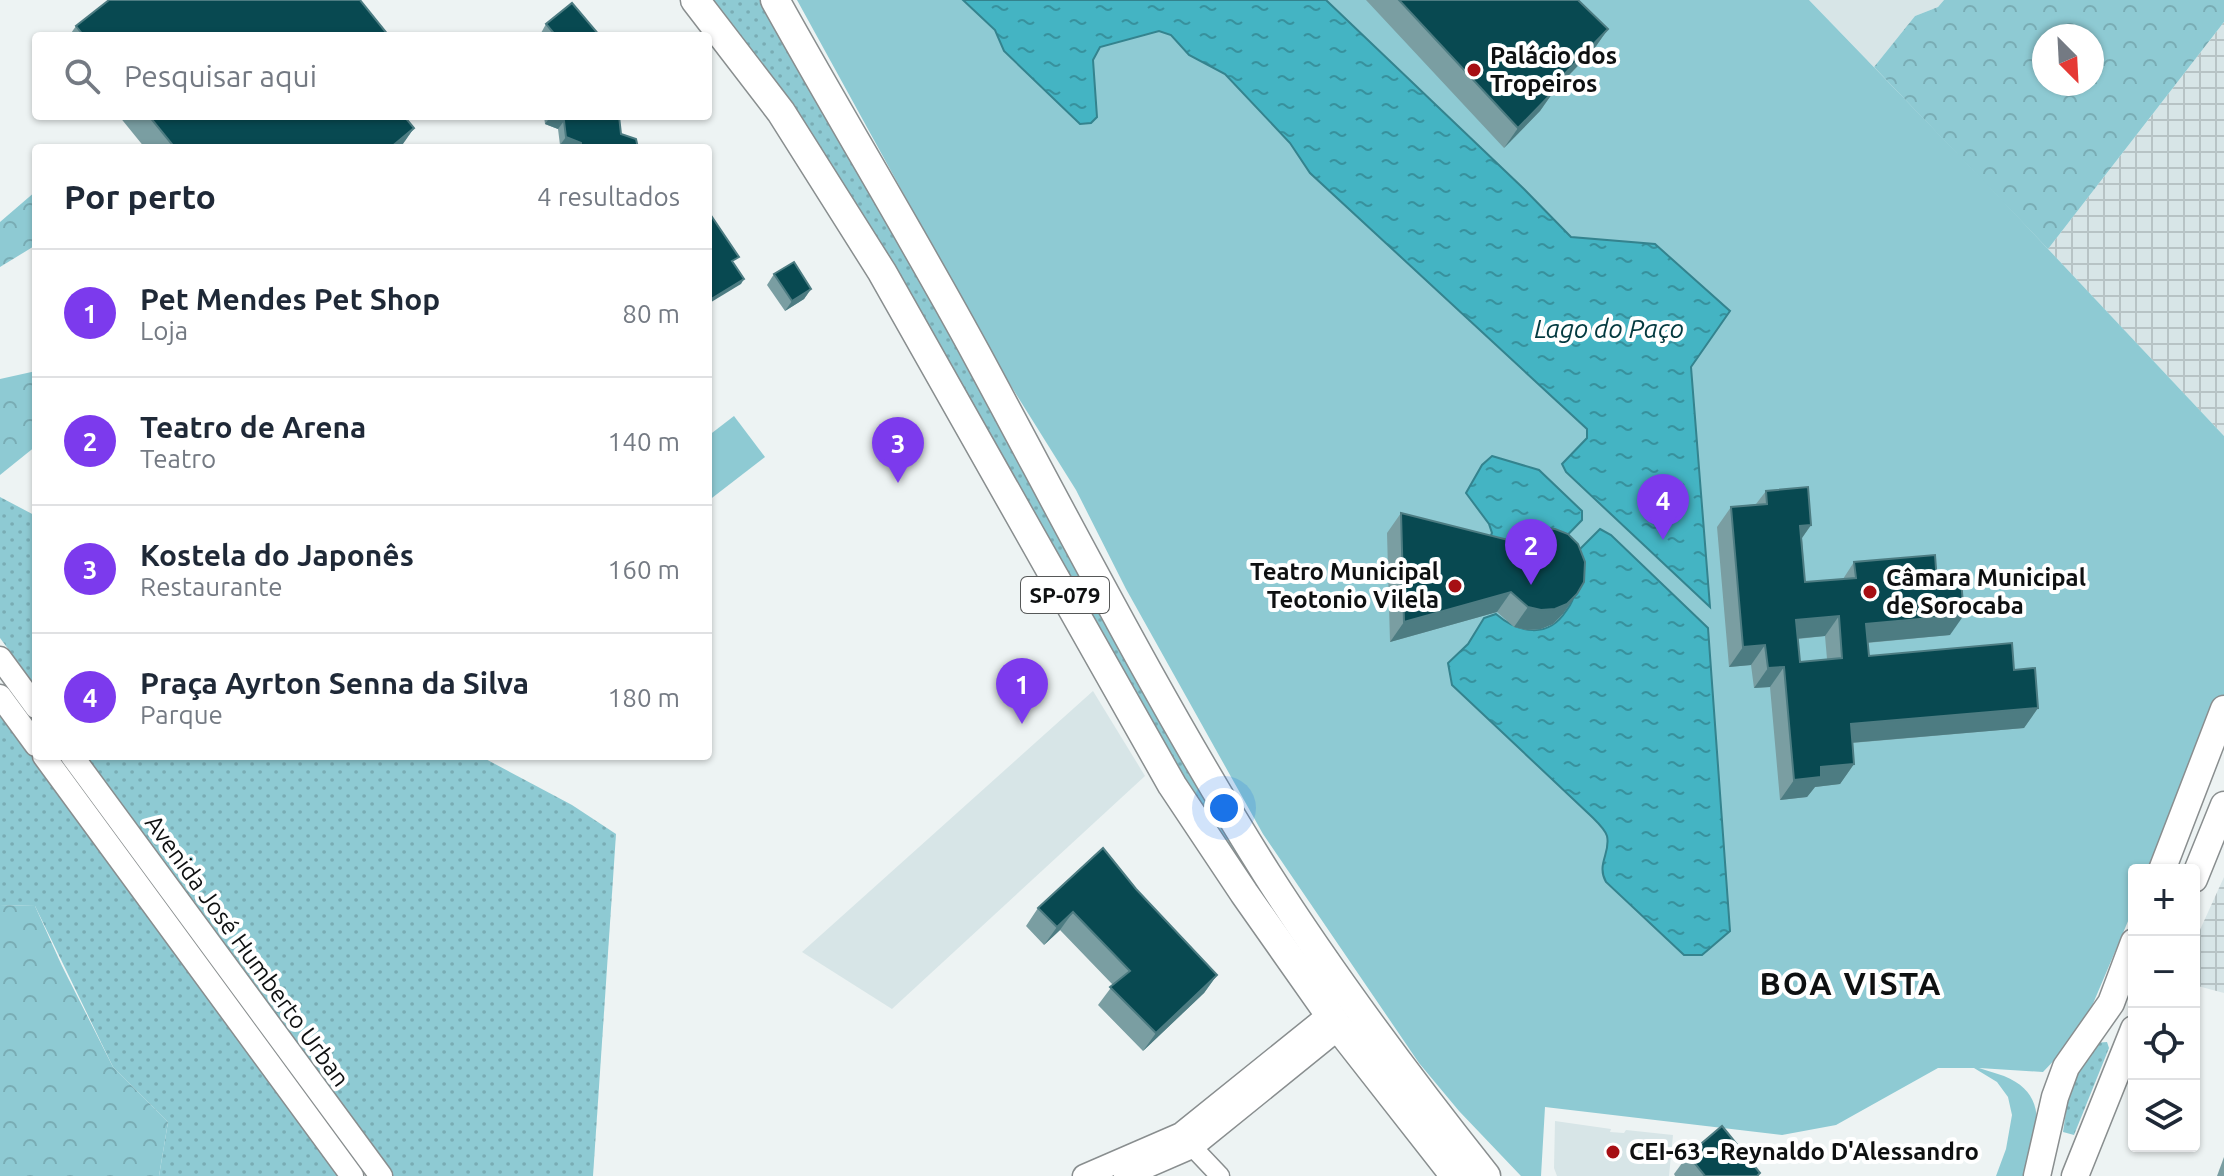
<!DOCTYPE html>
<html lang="pt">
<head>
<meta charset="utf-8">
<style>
  :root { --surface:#fff; --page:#f2f2f3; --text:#1f2937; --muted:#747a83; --line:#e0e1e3; --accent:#7c3aed }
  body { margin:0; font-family:Ubuntu,sans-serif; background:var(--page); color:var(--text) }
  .controls { position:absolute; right:24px; bottom:24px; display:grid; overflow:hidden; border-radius:8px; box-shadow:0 2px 6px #0004 }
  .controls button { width:72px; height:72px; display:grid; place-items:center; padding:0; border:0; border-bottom:2px solid var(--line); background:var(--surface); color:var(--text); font:40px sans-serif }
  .compass { position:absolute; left:2032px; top:24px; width:72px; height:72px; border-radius:50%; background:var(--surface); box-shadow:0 2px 6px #0004; rotate:156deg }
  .you { position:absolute; left:1224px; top:808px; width:28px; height:28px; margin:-20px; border:6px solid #fff; border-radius:50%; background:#1a73e8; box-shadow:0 0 0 12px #1a73e833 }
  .badge { display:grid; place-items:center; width:52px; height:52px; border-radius:50%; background:var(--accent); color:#fff; font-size:26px; font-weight:700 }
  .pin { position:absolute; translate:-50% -66px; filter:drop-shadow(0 2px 4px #0008) }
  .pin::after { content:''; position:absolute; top:42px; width:28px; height:24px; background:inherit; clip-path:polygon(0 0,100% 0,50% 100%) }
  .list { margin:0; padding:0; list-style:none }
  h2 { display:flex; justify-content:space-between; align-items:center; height:104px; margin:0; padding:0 32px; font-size:34px }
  h2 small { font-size:26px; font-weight:400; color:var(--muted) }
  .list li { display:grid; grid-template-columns:52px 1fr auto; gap:24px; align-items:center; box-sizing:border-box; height:128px; padding:0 32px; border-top:2px solid var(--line) }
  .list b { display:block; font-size:30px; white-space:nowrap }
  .list p { margin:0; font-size:26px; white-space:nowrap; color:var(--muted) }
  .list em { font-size:26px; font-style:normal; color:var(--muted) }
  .icon { flex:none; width:44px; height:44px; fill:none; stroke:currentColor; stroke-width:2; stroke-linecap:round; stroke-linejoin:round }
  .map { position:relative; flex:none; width:2224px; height:1176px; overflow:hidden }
  .search { position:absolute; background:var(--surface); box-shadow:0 2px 6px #0004; left:32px; top:32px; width:680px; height:88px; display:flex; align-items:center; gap:20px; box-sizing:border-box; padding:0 28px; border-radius:8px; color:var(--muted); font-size:30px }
  .panel { position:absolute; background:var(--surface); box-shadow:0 2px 6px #0004; left:32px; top:144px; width:680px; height:616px; border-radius:8px }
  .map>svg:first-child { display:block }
  .built { fill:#d7e5e7 }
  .industrial { fill:url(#industrial-grid) }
  .grass { fill:url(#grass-dots) }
  .forest { fill:url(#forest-crowns); fill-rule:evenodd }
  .park { fill:#8ecad3 }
  .water { fill:url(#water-ripples); stroke:#34838e; stroke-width:2 }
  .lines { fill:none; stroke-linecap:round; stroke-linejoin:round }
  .minor-casing { stroke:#898e8f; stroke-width:21 }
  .tertiary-casing { stroke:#898e8f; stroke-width:25 }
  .secondary-casing { stroke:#898e8f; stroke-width:29 }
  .primary-casing { stroke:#898e8f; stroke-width:31 }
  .minor { stroke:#fff; stroke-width:18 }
  .tertiary { stroke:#fff; stroke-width:22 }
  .secondary { stroke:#fff; stroke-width:26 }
  .primary { stroke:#fff; stroke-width:28 }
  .wall { fill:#7a9ea2; fill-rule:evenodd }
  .shaded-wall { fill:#4d7c82 }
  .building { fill:#084951; stroke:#4d7c82; stroke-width:2; fill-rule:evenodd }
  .poi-dot { fill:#a60f14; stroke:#fff; stroke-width:3 }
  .labels { text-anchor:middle; stroke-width:8; stroke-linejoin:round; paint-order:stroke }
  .shield { fill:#fff; stroke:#565858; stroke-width:2 }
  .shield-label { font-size:22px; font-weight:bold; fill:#0e1011 }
  .poi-label { font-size:24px; font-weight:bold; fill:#0e1011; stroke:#fff; text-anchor:start }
  .street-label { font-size:24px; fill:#0e1011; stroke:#fff }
  .water-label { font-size:26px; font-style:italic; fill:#043a40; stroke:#fff }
  .district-label { font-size:32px; font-weight:bold; letter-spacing:2px; fill:#0e1011; stroke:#fff }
</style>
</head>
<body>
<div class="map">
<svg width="2224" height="1176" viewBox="0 0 2224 1176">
  <defs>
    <pattern id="industrial-grid" width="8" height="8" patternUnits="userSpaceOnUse" patternTransform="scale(2)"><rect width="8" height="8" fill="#d7e5e7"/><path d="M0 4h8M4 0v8" fill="none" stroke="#b7c3c5"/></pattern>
    <pattern id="grass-dots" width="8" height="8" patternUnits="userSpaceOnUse" patternTransform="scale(2)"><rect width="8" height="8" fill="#8ecad3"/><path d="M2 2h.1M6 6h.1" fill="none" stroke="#79acb4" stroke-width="1.8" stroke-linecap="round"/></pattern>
    <pattern id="forest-crowns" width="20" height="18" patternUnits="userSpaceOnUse" patternTransform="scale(2)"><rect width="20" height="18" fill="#8ecad3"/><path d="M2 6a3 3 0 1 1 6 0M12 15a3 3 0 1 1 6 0" fill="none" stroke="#79acb4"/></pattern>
    <pattern id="water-ripples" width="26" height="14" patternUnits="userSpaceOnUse" patternTransform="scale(2)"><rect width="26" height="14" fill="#44b4c3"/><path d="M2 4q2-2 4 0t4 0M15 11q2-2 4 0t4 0" fill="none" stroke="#37919d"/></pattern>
  </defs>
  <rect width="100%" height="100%" fill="#edf3f3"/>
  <g class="built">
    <polygon points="1809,0 1944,0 1938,7 1915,16 1874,67"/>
    <polygon points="1093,691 1145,776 892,1009 802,952"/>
    <polygon points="1555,1121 1611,1129 1610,1132 1624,1133 1626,1130 1673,1135 1669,1176 1557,1176 1554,1168"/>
  </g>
  <g class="industrial">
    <polygon points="2224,22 2224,436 2048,249"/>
    <polygon points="2224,877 2224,993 2194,985 2194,943"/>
  </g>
  <g class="grass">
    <polygon points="708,0 761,0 1342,1001 1256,897"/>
    <polygon points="0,497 36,516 36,687 0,638"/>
    <polygon points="0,713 343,1176 159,1176 168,1122 113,1067 35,906 0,905"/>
    <polygon points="86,756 480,756 572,805 616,834 593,1176 393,1176"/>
    <polygon points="2107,1042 2109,1048 2074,1135 2063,1132 2071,1077 2094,1043"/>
  </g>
  <g class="forest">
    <path d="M1944,0H2224V22L2048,249L1874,67L1915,16L1938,7ZM2044,36H2092V84H2044Z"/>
    <polygon points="36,191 36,245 0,267 0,222"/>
    <polygon points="36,371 36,446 0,475 0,379"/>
    <polygon points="0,905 35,906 62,966 113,1067 168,1122 159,1176 0,1176"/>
  </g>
  <g class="park">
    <path d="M797,0H1809L1986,183L2224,436V696L2150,870H2134V907L2081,1032L2043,1072L1979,1068C1987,1071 1996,1073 2004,1076C2053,1096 2035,1137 2026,1176H1996L2006,1149L2012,1115L2008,1097L1997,1082L1974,1068H1938L1836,1125L1782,1135L1545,1107L1541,1176H1521L1459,1111L1419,1063L1263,834L1126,589L1076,490L996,362Z"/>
    <polygon points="734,416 765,457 708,501 708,436"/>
  </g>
  <g class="water">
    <polygon points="963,0 1326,0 1524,189 1571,237 1655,244 1730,311 1691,367 1710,607 1566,472 1562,464 1587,438 1587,429 1310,173 1290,143 1225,74 1189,55 1171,35 1159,31 1100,47 1093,60 1097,117 1091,123 1080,124 1004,51 995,30"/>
    <polygon points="1492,456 1539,470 1582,511 1582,520 1553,550 1485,549 1492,533 1489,524 1466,493 1482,465"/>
    <path d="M1600,529L1611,535L1708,628L1730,931L1702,955H1684L1606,882C1596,864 1611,853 1607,836C1605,829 1596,821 1590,815L1452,685L1448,663L1468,644L1484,618L1496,614C1518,633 1548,639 1566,611C1571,605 1575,596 1574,588C1572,580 1568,571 1565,564Z"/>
  </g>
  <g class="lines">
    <defs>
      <polyline id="minor" points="1183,1137 1220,1176"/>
      <g id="tertiary">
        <polyline points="0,658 36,707"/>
        <polyline points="0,696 36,745"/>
        <polyline points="44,756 352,1176"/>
        <polyline points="72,756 381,1176"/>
        <polyline points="1084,1176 1181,1134 1330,1014"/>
        <polyline points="1125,1176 1192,1147 1339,1028"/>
      </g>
      <g id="secondary">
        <polyline points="2162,870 2224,709"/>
        <polyline points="2194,879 2224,805"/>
        <polyline points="2037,1176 2055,1097 2066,1067 2111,1003 2134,942"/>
        <polyline points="2075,1176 2134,1029"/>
      </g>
      <g id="primary">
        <polyline points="695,0 781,112 882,272 1172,785 1244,893 1339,1028 1455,1176"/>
        <path d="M775,0C841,119 912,235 977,355C1071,529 1161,706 1267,874C1334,979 1409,1079 1486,1176"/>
      </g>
    </defs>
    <use href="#minor" class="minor-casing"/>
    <use href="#tertiary" class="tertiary-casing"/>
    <use href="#secondary" class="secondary-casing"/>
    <use href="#primary" class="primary-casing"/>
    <use href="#minor" class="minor"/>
    <use href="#tertiary" class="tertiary"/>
    <use href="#secondary" class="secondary"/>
    <use href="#primary" class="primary"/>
  </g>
  <g class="wall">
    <polygon points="1366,0 1578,0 1608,29 1594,49 1554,91 1540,111 1504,148"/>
    <polygon points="546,24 600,36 543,36 541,33"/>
    <polygon points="76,26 389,36 69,36"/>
    <polygon points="119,116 404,116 414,128 400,148 145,148"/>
    <polygon points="544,116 619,116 621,134 638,148 568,148 560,145 558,129 545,124"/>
    <polygon points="774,274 811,289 804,299 785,311 767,285"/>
    <path d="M1766,491L1811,525L1802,538L1805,582L1843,579L1854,562L1937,582L1950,635L1867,643L1869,656L2014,670L2038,708L2024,728L1852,743L1854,764L1840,784L1815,787L1807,797L1780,800L1770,687L1754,688L1751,665L1729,667L1717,527L1731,507L1756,504ZM1825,636L1827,659L1800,662L1798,639Z"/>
    <polygon points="1401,513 1563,614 1553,624 1541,629 1527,630 1514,627 1497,612 1390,642 1387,533"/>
    <polygon points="1136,889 1217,975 1204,993 1143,1051 1098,1005 1113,985 1060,930 1044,945 1026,926 1038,908"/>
    <polygon points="1688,1155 1760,1173 1758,1176 1675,1176 1674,1174"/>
    <polygon points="2224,1157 2224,1176 2217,1176"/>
  </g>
  <g class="shaded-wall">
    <polygon points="1608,29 1594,49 1537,108 1551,88"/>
    <polygon points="1554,91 1540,111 1504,148 1518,128"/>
    <polygon points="551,116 564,121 558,129 545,124"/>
    <polygon points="414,128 400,148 390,148"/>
    <polygon points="566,137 581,143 577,148 568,148 560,145"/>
    <polygon points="744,279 741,284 708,304 708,301"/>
    <polygon points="811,289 804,299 785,311 792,301"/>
    <polygon points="1811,525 1797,545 1800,526"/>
    <polygon points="1511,592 1497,612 1390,642 1404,622"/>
    <polygon points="1577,594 1563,614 1553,624 1541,629 1527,630 1514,627 1528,607"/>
    <polygon points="1964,615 1950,635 1852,644 1866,624"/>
    <polygon points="1839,616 1825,636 1782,640 1796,620"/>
    <polygon points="1765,645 1751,665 1729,667 1743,647"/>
    <polygon points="1784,667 1770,687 1754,688 1768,668"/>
    <polygon points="2038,708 2024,728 1837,744 1851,724"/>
    <polygon points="1854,764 1840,784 1815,787 1807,797 1780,800 1794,780 1821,767"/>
    <polygon points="1073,912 1060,930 1044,945 1057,927"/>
    <polygon points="1217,975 1204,993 1143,1051 1156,1033"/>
  </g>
  <g class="building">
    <polygon points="109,0 360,0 389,36 84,36 76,26"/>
    <polygon points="1399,0 1578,0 1608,29 1551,88 1554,91 1518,128"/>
    <polygon points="572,3 600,36 556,36 546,24"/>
    <polygon points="149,116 404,116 414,128 390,148 175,148"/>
    <polygon points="551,116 619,116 621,134 636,139 638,148 581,148 581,143 566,137 564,121"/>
    <polygon points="708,211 739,257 732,261 744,279 708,301"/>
    <polygon points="794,262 811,289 792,301 774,274"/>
    <path d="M1808,487L1811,525L1800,526L1805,582L1856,578L1854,562L1935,555L1937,582L1961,580L1964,615L1866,624L1869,656L2012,643L2014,670L2035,668L2038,708L1851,724L1854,764L1821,767V777L1794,780L1784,667L1768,668L1765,645L1743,647L1731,507L1767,504L1766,491ZM1839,616L1842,658L1800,662L1796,620Z"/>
    <polygon points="1401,513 1512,541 1528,531 1542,528 1555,529 1568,534 1578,544 1585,562 1584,582 1577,594 1567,604 1555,609 1541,610 1528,607 1511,592 1404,622"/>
    <polygon points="1103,848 1136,889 1217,975 1156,1033 1110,987 1130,971 1073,912 1057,927 1038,908"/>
    <polygon points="1722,1126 1760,1173 1757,1176 1705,1176 1688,1155"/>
  </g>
  <g class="poi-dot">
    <circle cx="1474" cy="70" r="8"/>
    <circle cx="1455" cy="586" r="8"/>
    <circle cx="1870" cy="592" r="8"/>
    <circle cx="1613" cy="1152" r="8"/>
  </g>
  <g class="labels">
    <rect class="shield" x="1021" y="577" width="88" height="36" rx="6"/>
    <g class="shield-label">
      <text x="1065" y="603">SP-079</text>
    </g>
    <g class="poi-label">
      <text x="1490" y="64">Palácio dos<tspan x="1490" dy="28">Tropeiros</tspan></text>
      <text x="1439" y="580" text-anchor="end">Teatro Municipal<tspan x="1439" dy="28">Teotonio Vilela</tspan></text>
      <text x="1886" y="586">Câmara Municipal<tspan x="1886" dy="28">de Sorocaba</tspan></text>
      <text x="1629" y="1160">CEI-63 - Reynaldo D'Alessandro</text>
    </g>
    <g class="street-label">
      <text transform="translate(247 951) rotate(54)" y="8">Avenida José Humberto Urban</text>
    </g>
    <g class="water-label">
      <text x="1609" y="338">Lago do Paço</text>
    </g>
    <g class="district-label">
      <text x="1851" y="995">BOA VISTA</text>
    </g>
  </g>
</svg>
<div class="controls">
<button>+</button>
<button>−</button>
<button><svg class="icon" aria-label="locate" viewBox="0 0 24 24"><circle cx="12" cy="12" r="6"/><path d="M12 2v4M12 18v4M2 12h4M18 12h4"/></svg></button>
<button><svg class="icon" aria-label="layers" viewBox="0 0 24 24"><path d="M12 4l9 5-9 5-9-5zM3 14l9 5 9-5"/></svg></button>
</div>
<svg class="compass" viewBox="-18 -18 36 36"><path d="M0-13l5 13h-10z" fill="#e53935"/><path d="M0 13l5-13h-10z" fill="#747a83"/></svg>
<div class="you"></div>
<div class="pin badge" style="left:1022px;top:724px">1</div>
<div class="pin badge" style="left:1531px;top:585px">2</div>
<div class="pin badge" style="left:898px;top:483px">3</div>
<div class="pin badge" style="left:1663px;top:540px">4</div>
<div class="search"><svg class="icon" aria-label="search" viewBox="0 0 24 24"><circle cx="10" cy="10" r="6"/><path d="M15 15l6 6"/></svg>Pesquisar aqui</div>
<section class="panel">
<h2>Por perto<small>4 resultados</small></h2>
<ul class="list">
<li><span class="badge">1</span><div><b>Pet Mendes Pet Shop</b><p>Loja</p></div><em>80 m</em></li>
<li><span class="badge">2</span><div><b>Teatro de Arena</b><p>Teatro</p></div><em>140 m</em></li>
<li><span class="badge">3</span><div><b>Kostela do Japonês</b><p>Restaurante</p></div><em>160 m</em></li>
<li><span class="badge">4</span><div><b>Praça Ayrton Senna da Silva</b><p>Parque</p></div><em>180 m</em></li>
</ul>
</section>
</div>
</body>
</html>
